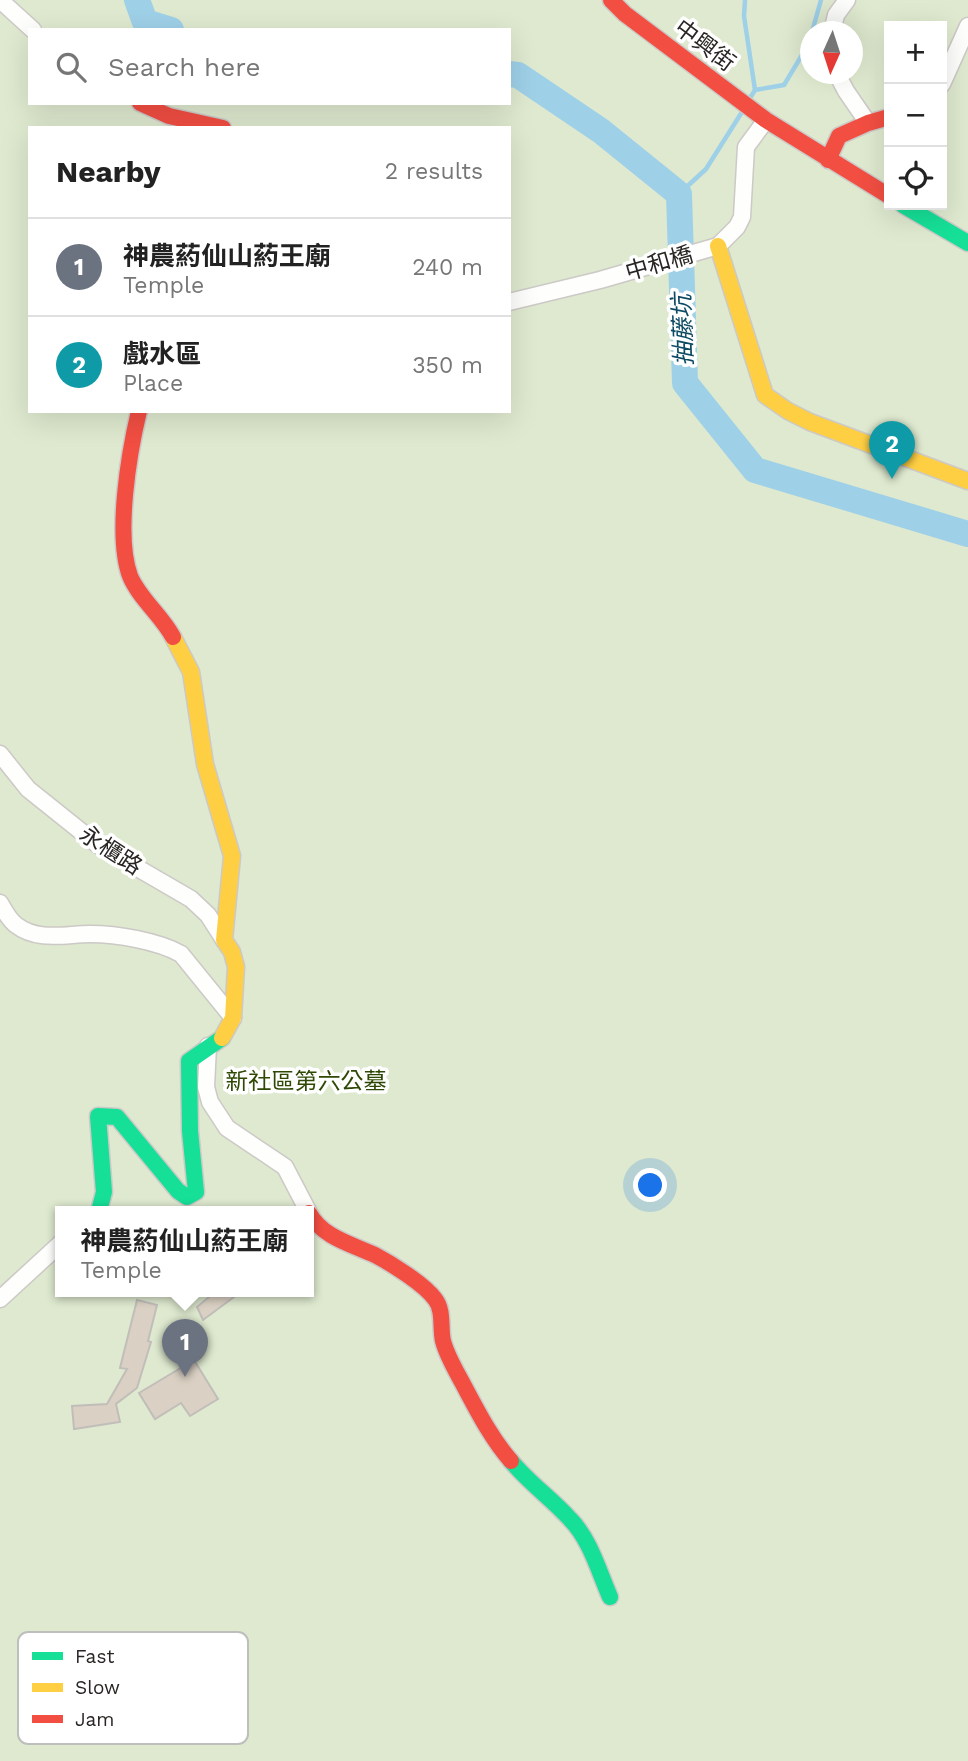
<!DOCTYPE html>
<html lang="en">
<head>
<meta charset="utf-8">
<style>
  :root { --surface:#fff; --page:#f2f2f2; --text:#222; --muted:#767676; --line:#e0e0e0; --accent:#726e6b }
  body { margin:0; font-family:"Work Sans","Noto Sans TC",sans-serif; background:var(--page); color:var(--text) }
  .controls { position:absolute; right:21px; top:21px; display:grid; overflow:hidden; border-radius:0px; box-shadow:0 7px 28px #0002 }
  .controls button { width:63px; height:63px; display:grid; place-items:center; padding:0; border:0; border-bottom:2px solid var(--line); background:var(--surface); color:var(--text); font:35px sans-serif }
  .compass { position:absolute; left:800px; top:21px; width:63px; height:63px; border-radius:50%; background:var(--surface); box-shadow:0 7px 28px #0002; rotate:183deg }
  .you { position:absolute; left:651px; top:1186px; width:24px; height:24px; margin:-18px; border:5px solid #fff; border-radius:50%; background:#1a73e8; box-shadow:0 0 0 10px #1a73e833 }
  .badge { display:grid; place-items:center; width:46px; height:46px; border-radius:50%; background:var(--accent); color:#fff; font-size:23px; font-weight:700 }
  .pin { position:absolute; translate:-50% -58px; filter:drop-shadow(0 2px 4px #0008) }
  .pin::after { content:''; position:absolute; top:37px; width:24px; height:21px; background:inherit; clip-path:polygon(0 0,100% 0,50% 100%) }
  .popup { position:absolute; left:55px; top:1206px; width:259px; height:91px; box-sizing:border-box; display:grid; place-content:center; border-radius:0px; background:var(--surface); filter:drop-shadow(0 2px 5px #0005); font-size:23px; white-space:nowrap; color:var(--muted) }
  .popup b { font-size:26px; color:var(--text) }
  .popup::after { content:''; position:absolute; left:50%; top:100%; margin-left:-14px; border:14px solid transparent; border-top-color:var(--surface) }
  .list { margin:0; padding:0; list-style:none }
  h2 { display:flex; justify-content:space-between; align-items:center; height:91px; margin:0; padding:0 28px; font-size:30px }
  h2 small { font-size:23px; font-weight:400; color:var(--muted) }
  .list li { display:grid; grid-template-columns:46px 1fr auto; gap:21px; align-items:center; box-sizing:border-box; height:98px; padding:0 28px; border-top:2px solid var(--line) }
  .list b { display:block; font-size:26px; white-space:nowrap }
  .list p { margin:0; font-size:23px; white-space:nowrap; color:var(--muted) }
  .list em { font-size:23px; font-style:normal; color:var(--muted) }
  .icon { flex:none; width:38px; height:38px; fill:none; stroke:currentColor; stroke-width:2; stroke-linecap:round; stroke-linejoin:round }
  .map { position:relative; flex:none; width:968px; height:1761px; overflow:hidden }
  .search { position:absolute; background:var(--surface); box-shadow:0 7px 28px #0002; left:28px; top:28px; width:483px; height:77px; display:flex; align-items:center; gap:18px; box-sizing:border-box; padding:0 24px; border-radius:0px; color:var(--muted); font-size:26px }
  .panel { position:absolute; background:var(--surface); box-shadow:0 7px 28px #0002; left:28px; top:126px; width:483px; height:287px; border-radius:0px }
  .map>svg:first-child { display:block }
  .green { fill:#dee9cf; fill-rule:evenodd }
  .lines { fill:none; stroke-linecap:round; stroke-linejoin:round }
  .stream { stroke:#9ed0e8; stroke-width:4.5 }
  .river { stroke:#9ed0e8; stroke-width:26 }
  .building { fill:#dad0c3; stroke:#c1beba; stroke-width:2 }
  .street-casing { stroke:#ccc9c6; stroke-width:19 }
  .fast-casing { stroke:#ccc9c6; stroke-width:19 }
  .slow-casing { stroke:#ccc9c6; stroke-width:19 }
  .jam-casing { stroke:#ccc9c6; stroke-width:19 }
  .street { stroke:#fefefd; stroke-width:16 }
  .fast { stroke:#16e098; stroke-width:16 }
  .slow { stroke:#ffcf43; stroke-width:16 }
  .jam { stroke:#f24e42; stroke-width:16 }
  .labels { text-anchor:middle; stroke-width:7; stroke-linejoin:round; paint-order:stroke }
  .street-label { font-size:23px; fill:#282523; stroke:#fff }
  .park-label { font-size:23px; fill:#2f4905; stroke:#fff }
  .water-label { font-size:24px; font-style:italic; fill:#0d4a63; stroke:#fff }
  .key { fill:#fff; stroke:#bebebd; stroke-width:2 }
  .key-label { font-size:19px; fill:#282523 }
</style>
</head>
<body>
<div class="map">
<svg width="968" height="1761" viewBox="0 0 968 1761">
  <rect width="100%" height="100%" fill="#faf6f2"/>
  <path class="green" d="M0,0H968V1761H0ZM889,26H942V205H889ZM30,30H509V103H30ZM810,32H852V74H810ZM30,128H509V411H30ZM61,1211H309V1291H61Z"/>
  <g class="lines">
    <g class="stream">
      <polyline points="745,0 744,16 755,90 750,98"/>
      <polyline points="812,32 821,0"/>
      <polyline points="755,90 784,85 808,45 810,36"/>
      <polyline points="679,194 706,169 742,112"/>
    </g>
    <g class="river">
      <polyline points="137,0 145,22 171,30"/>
      <polyline points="509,74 518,75 601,131 679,194 685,383 755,470 968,534"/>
    </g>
  </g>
  <g class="building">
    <polygon points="207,1291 242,1291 203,1320 197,1307 210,1296"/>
    <polygon points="137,1300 157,1305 148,1341 151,1342 137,1388 116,1404 120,1422 74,1429 72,1406 107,1404 127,1369 120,1368"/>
    <polygon points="194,1360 218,1399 190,1416 181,1403 155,1419 139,1393"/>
  </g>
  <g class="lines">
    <defs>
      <g id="street">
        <polyline points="0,0 33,30"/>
        <polyline points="832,32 836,15 847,0"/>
        <polyline points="837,74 846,91 868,123"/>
        <polyline points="942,84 968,26"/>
        <polyline points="509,302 600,280 718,246 737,227 742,217 746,147 766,120"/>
        <polyline points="0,754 28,789 98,845 191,899 208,915 224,940"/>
        <path d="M0,903C4,910 9,920 16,925C38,942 66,934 90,934C117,934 158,941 181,954L233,1018"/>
        <polyline points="208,1046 206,1087 210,1102 227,1128 285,1167 308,1211"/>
        <polyline points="0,1299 61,1243"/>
      </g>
      <g id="fast">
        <polyline points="903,205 968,243"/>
        <polyline points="99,1211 104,1192 98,1116 117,1117 178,1191 187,1197 196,1192 190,1131 189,1061 222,1038"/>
        <path d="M511,1461C529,1483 551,1498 570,1519C590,1539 599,1572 610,1597"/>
      </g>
      <g id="slow">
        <polyline points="718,246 765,395 788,411 810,422 968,481"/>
        <polyline points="173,637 191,672 205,764 232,856 224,940 232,952 236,967 233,1018 222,1038"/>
      </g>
      <g id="jam">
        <polyline points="611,0 625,14 766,120 889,196"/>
        <polyline points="140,103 169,116 223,128"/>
        <polyline points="828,160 839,136 868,123 889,117"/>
        <path d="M139,411C129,453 115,535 130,576C139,598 162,616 173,637"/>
        <path d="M309,1213C322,1237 351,1244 375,1255C392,1264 424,1284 435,1299C444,1310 440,1328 443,1341C447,1356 456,1371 463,1384C478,1412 491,1438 511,1461"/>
      </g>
    </defs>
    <use href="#street" class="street-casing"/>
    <use href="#fast" class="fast-casing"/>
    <use href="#slow" class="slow-casing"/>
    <use href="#jam" class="jam-casing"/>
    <use href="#street" class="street"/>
    <use href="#fast" class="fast"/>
    <use href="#slow" class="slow"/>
    <use href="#jam" class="jam"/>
  </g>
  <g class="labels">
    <g class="street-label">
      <text transform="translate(705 45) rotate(37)" y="8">中興街</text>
      <text transform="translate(659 263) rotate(-16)" y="8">中和橋</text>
      <text transform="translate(111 850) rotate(33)" y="8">永櫃路</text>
    </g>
    <g class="park-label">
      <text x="306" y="1089">新社區第六公墓</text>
    </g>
    <g class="water-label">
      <text transform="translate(683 330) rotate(-92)" y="8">抽藤坑</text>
    </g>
  </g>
  <rect x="18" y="1632" width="230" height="112" rx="10" class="key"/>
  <rect x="32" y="1652" width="31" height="8" fill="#16e098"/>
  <rect x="32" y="1683" width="31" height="9" fill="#ffcf43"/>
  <rect x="32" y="1715" width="31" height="8" fill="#f24e42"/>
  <g class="key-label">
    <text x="75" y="1663">Fast</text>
    <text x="75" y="1694">Slow</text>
    <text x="75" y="1726">Jam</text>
  </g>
</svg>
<div class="controls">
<button>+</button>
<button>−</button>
<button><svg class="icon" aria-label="locate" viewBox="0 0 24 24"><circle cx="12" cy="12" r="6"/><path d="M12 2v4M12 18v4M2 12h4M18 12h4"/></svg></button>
</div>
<svg class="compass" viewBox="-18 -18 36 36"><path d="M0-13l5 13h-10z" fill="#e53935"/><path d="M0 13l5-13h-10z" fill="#767676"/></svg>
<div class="you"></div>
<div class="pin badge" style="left:185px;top:1377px;background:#6b7280">1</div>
<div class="popup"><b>神農葯仙山葯王廟</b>Temple</div>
<div class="pin badge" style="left:892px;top:479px;background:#0f9aa8">2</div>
<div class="search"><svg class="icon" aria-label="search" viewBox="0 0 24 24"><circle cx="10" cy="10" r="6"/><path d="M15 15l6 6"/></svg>Search here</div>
<section class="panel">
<h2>Nearby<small>2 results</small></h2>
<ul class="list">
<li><span class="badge" style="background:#6b7280">1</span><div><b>神農葯仙山葯王廟</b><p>Temple</p></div><em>240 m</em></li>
<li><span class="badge" style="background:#0f9aa8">2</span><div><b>戲水區</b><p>Place</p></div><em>350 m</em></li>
</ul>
</section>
</div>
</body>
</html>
